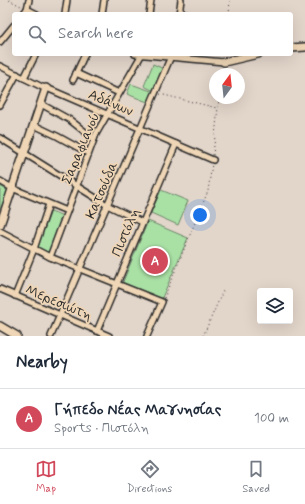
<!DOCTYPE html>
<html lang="en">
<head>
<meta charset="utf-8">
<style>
  :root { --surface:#fff; --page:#f2f2f3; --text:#1f2937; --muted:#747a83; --line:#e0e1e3; --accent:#d1495b }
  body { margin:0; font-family:Mynerve,sans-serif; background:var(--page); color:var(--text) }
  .controls { position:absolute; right:12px; bottom:12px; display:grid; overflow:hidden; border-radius:4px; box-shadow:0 4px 16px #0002 }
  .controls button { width:36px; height:36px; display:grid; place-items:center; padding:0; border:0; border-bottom:1px solid var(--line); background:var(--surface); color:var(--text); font:20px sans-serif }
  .compass { position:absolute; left:209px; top:68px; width:36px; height:36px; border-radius:50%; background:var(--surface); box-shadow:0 4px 16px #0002; rotate:15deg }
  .you { position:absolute; left:200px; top:215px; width:14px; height:14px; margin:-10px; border:3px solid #fff; border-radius:50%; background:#1a73e8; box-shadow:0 0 0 6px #1a73e833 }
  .badge { display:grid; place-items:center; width:26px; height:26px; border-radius:50%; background:var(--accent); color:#fff; font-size:13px; font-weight:700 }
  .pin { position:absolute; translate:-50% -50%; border:2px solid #fff; box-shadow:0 1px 4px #0006 }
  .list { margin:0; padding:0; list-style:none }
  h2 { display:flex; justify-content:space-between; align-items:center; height:52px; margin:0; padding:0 16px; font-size:17px }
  h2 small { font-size:13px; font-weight:400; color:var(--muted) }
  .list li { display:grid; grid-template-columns:26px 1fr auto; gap:12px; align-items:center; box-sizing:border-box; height:60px; padding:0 16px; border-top:1px solid var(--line) }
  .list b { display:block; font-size:15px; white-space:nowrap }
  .list p { margin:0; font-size:13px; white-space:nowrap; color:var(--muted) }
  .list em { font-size:13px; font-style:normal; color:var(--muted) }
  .icon { flex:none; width:22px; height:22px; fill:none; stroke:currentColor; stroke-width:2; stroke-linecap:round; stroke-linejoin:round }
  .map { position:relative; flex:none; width:305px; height:336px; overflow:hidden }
  .search { position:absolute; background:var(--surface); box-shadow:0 4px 16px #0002; left:12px; right:12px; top:12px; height:44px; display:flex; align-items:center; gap:10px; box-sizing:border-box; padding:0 14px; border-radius:4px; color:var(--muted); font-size:15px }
  .sheet { height:112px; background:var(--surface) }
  nav { display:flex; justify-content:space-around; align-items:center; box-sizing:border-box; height:56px; border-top:1px solid var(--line); background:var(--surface); font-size:11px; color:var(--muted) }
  nav a { display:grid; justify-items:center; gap:2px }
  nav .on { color:var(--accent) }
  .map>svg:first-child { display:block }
  .green { fill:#a9e1a5; stroke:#6a8668 }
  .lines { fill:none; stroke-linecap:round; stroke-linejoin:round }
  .street-casing { stroke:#2b2b2b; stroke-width:8 }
  .secondary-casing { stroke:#2b2b2b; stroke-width:10 }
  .path { stroke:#2b2b2b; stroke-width:1; stroke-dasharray:1 3; stroke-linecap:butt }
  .street { stroke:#efd6b6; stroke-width:5 }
  .secondary { stroke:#efd6b6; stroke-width:7 }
  .labels { text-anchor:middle; stroke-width:3.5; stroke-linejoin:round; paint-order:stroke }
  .street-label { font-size:14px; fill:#2b2b2b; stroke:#efd6b6 }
</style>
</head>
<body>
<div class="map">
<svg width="305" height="336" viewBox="0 0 305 336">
  <rect width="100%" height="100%" fill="#e2d5ca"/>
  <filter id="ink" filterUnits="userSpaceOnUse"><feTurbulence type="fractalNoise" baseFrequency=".025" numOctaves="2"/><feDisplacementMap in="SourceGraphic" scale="8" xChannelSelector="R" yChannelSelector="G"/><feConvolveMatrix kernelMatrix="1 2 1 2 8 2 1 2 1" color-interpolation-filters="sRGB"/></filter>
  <g filter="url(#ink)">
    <g class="green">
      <polygon points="153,64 164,69 154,91 144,86"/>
      <polygon points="131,84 154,92 150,103 127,94"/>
      <polygon points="0,186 10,192 0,220"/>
      <polygon points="161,190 188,201 178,225 151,213"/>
      <polygon points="51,211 63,216 49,254 37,248"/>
      <polygon points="148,221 188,238 161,300 122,284"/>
    </g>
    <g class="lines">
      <defs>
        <g id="street">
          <polyline points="27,9 37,14"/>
          <polyline points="179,13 187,14"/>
          <polyline points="23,14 27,9 29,0"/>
          <polyline points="65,14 67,0"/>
          <polyline points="102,14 104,0"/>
          <polyline points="149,14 151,0"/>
          <polyline points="179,14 181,0"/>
          <polyline points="0,42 14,25"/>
          <polyline points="135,54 224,62"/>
          <polyline points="0,66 42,87 49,89 213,160"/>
          <polyline points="76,73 119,93"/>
          <polyline points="24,78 36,54"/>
          <polyline points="73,80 85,54"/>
          <polyline points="41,104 70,120 94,139"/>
          <polyline points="0,105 17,74"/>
          <polyline points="34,125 57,136 88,153"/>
          <polyline points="0,138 107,205 142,222"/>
          <polyline points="0,181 12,188 67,211"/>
          <polyline points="0,231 50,257 162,302 147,336"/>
          <polyline points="50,257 96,134 142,54"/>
          <polyline points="0,289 109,336"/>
          <polyline points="15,296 34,249 49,204"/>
          <polyline points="97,331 176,144"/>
          <polyline points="51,336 172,54"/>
        </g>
        <g id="secondary">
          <polyline points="291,48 305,47"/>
          <polyline points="224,62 258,54"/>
          <polyline points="0,225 46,88"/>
          <polyline points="0,326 17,336"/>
        </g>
      </defs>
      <use href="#street" class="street-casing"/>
      <use href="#secondary" class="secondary-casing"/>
      <g class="path">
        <polyline points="9,0 23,7"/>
        <polyline points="229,14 230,0"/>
        <polyline points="221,74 223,67"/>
        <polyline points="160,94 217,108"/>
        <polyline points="213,155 219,98"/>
        <polyline points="164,298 208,191 212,164"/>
        <polyline points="203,336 223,291"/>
      </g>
      <use href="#street" class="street"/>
      <use href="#secondary" class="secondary"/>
    </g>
  </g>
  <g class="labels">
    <g class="street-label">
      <text transform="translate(111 102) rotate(23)" y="5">Αδάνων</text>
      <text transform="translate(80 148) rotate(-67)" y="5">Σαραφιανού</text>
      <text transform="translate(101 190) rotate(-67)" y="5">Κατσούδα</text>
      <text transform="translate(125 232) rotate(-67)" y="5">Πιστόλη</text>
      <text transform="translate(59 302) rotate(23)" y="5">Μερεσιώτη</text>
    </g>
  </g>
</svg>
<div class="controls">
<button><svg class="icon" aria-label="layers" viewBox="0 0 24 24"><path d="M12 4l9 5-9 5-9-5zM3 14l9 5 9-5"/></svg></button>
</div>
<svg class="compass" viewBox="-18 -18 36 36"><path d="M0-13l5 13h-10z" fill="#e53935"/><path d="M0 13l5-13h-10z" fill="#747a83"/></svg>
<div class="you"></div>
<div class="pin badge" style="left:155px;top:261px">A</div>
<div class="search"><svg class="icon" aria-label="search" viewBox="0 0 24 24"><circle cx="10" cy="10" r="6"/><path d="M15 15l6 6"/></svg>Search here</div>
</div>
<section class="sheet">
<h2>Nearby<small></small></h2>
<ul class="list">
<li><span class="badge">A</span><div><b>Γήπεδο Νέας Μαγνησίας</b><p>Sports · Πιστόλη</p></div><em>100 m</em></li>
</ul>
</section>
<nav>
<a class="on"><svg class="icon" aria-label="map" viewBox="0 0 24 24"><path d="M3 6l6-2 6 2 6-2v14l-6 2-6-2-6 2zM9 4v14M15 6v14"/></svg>Map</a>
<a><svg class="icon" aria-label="directions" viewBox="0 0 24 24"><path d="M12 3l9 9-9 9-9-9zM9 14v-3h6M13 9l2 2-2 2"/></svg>Directions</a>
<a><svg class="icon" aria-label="saved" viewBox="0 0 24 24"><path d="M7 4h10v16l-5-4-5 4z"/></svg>Saved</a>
</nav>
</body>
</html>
